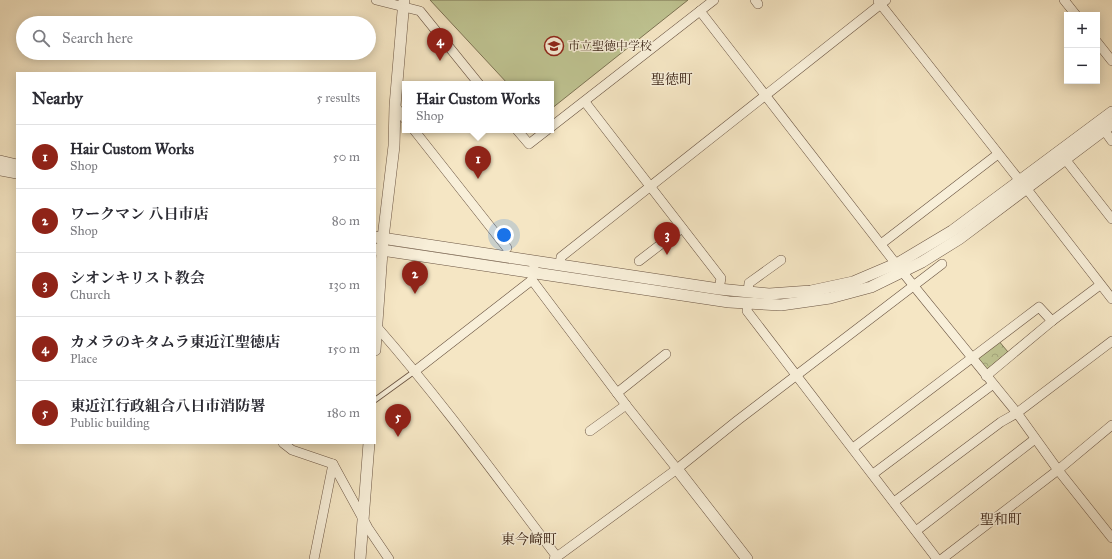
<!DOCTYPE html>
<html lang="en">
<head>
<meta charset="utf-8">
<style>
  :root { --surface:#fff; --page:#f2f2f3; --text:#2b2b33; --muted:#7c7c81; --line:#e1e1e2; --accent:#8f2418 }
  body { margin:0; font-family:"IM FELL Great Primer","Noto Serif JP",serif; background:var(--page); color:var(--text) }
  .controls { position:absolute; right:12px; top:12px; display:grid; overflow:hidden; border-radius:0px; box-shadow:0 2px 10px #0003 }
  .controls button { width:36px; height:36px; display:grid; place-items:center; padding:0; border:0; border-bottom:1px solid var(--line); background:var(--surface); color:var(--text); font:20px sans-serif }
  .you { position:absolute; left:504px; top:235px; width:14px; height:14px; margin:-10px; border:3px solid #fff; border-radius:50%; background:#1a73e8; box-shadow:0 0 0 6px #1a73e833 }
  .badge { display:grid; place-items:center; width:26px; height:26px; border-radius:50%; background:var(--accent); color:#fff; font-size:13px; font-weight:700 }
  .pin { position:absolute; translate:-50% -33px; filter:drop-shadow(0 1px 2px #0008) }
  .pin::after { content:''; position:absolute; top:21px; width:14px; height:12px; background:inherit; clip-path:polygon(0 0,100% 0,50% 100%) }
  .popup { position:absolute; left:402px; top:81px; width:152px; height:52px; box-sizing:border-box; display:grid; place-content:center; border-radius:0px; background:var(--surface); filter:drop-shadow(0 1px 3px #0005); font-size:13px; white-space:nowrap; color:var(--muted) }
  .popup b { font-size:15px; color:var(--text) }
  .popup::after { content:''; position:absolute; left:50%; top:100%; margin-left:-8px; border:8px solid transparent; border-top-color:var(--surface) }
  .list { margin:0; padding:0; list-style:none }
  h2 { display:flex; justify-content:space-between; align-items:center; height:52px; margin:0; padding:0 16px; font-size:17px }
  h2 small { font-size:13px; font-weight:400; color:var(--muted) }
  .list li { display:grid; grid-template-columns:26px 1fr auto; gap:12px; align-items:center; box-sizing:border-box; height:64px; padding:0 16px; border-top:1px solid var(--line) }
  .list b { display:block; font-size:15px; white-space:nowrap }
  .list p { margin:0; font-size:13px; white-space:nowrap; color:var(--muted) }
  .list em { font-size:13px; font-style:normal; color:var(--muted) }
  .icon { flex:none; width:22px; height:22px; fill:none; stroke:currentColor; stroke-width:2; stroke-linecap:round; stroke-linejoin:round }
  .map { position:relative; flex:none; width:1112px; height:559px; overflow:hidden }
  .search { position:absolute; background:var(--surface); box-shadow:0 2px 10px #0003; left:16px; top:16px; width:360px; height:44px; display:flex; align-items:center; gap:10px; box-sizing:border-box; padding:0 14px; border-radius:22px; color:var(--muted); font-size:15px }
  .panel { position:absolute; background:var(--surface); box-shadow:0 2px 10px #0003; left:16px; top:72px; width:360px; height:372px; border-radius:0px }
  .map>svg:first-child { display:block }
  .forest { fill:url(#forest-crowns); stroke:#7d7454 }
  .pitch { fill:#bfc492; stroke:#7d7454 }
  .lines { fill:none; stroke-linecap:round; stroke-linejoin:round }
  .service-casing { stroke:#6a5442; stroke-width:6 }
  .minor-casing { stroke:#6a5442; stroke-width:10 }
  .tertiary-casing { stroke:#6a5442; stroke-width:12 }
  .service { stroke:#f8efd9; stroke-width:4.5 }
  .minor { stroke:#f8efd9; stroke-width:9 }
  .tertiary { stroke:#f8efd9; stroke-width:11 }
  .labels { text-anchor:middle; stroke-width:3; stroke-linejoin:round; paint-order:stroke }
  .poi-label { font-size:12px; fill:#3b2416; stroke:#f8efd9; text-anchor:start }
  .quarter-label { font-size:14px; fill:#3b2416; stroke:#f8efd9 }
</style>
</head>
<body>
<div class="map">
<svg width="1112" height="559" viewBox="0 0 1112 559">
  <defs>
    <pattern id="forest-crowns" width="20" height="18" patternUnits="userSpaceOnUse"><rect width="20" height="18" fill="#bfc492"/><path d="M2 6a3 3 0 1 1 6 0M12 15a3 3 0 1 1 6 0" fill="none" stroke="#a5a87d"/></pattern>
  </defs>
  <rect width="100%" height="100%" fill="#f5e6c4"/>
  <filter id="stains"><feTurbulence type="fractalNoise" baseFrequency=".005" numOctaves="4"/><feColorMatrix values="0 0 0 0 .2 0 0 0 0 .09 0 0 0 0 .02 0 0 0 .5 -.17"/></filter>
  <radialGradient id="worn" r=".72"><stop offset=".6" stop-color="#630" stop-opacity="0"/><stop offset="1" stop-color="#630" stop-opacity=".3"/></radialGradient>
  <polygon class="forest" points="998,340 1008,352 986,370 976,359"/>
  <polygon class="pitch" points="430,0 688,0 551,109 551,84 508,84"/>
  <g class="lines">
    <defs>
      <polyline id="service" points="375,400 415,371"/>
      <g id="minor">
        <polyline points="376,0 420,11 479,84"/>
        <polyline points="755,0 758,4"/>
        <polyline points="1064,0 1076,15"/>
        <polyline points="878,1 1020,181"/>
        <polyline points="700,11 896,264 1017,413 1058,470 1112,538"/>
        <polyline points="1097,42 1112,61"/>
        <polyline points="585,102 721,278 719,289"/>
        <polyline points="395,106 405,119"/>
        <polyline points="551,127 714,0"/>
        <polyline points="414,130 507,248"/>
        <polyline points="517,130 529,144 547,130"/>
        <polyline points="1104,130 1112,141"/>
        <polyline points="1065,159 1112,219"/>
        <polyline points="1026,188 1112,299"/>
        <polyline points="881,244 998,154"/>
        <polyline points="639,261 682,228"/>
        <polyline points="560,265 561,257 886,0"/>
        <polyline points="534,266 532,280 626,405 677,469"/>
        <polyline points="748,292 749,283 781,260"/>
        <polyline points="748,303 747,311 937,559"/>
        <path d="M377,327C441,400 498,479 557,557"/>
        <polyline points="415,371 532,280"/>
        <polyline points="986,376 1052,321 1100,285"/>
        <polyline points="617,393 666,354"/>
        <polyline points="590,431 626,405"/>
        <polyline points="283,443 292,450 333,464 368,528 389,559"/>
        <polyline points="853,448 1039,307 1052,321"/>
        <polyline points="873,474 992,385"/>
        <polyline points="894,502 1001,422 1017,413 1112,341"/>
        <polyline points="916,531 1035,439"/>
        <polyline points="314,559 333,464"/>
        <polyline points="554,559 677,469 738,420 942,264"/>
        <polyline points="942,559 1058,470 1112,425"/>
      </g>
      <g id="tertiary">
        <polyline points="0,161 17,165"/>
        <polyline points="0,170 17,173"/>
        <polyline points="375,237 719,289 769,294 811,291 853,282 900,262 952,231 1112,112"/>
        <polyline points="375,249 729,302 781,305 830,298 871,287 922,262 959,239 1112,124"/>
        <polyline points="375,350 383,238 394,146 395,106 404,0"/>
        <polyline points="677,469 747,559"/>
        <polyline points="360,559 369,443"/>
      </g>
    </defs>
    <use href="#service" class="service-casing"/>
    <use href="#minor" class="minor-casing"/>
    <use href="#tertiary" class="tertiary-casing"/>
    <use href="#service" class="service"/>
    <use href="#minor" class="minor"/>
    <use href="#tertiary" class="tertiary"/>
  </g>
  <defs>
    <symbol id="school-ring" viewBox="-11 -11 22 22"><circle r="9.5" fill="#f8efd9" stroke="#8f2418" stroke-width="1.5"/><path d="M0-5L7-2L0 1L-7-2ZM-4 1L0 2.5L4 1V4Q0 6-4 4Z" fill="#8f2418"/></symbol>
  </defs>
  <g fill-rule="evenodd">
    <use href="#school-ring" x="543" y="35" width="22" height="22"/>
  </g>
  <g class="labels">
    <g class="poi-label">
      <text x="568" y="50">市立聖徳中学校</text>
    </g>
    <g class="quarter-label">
      <text x="672" y="84">聖徳町</text>
      <text x="1001" y="524">聖和町</text>
      <text x="529" y="544">東今崎町</text>
    </g>
  </g>
  <rect width="100%" height="100%" filter="url(#stains)"/>
  <rect width="100%" height="100%" fill="url(#worn)"/>
</svg>
<div class="controls">
<button>+</button>
<button>−</button>
</div>
<div class="you"></div>
<div class="pin badge" style="left:478px;top:179px">1</div>
<div class="popup"><b>Hair Custom Works</b>Shop</div>
<div class="pin badge" style="left:415px;top:294px">2</div>
<div class="pin badge" style="left:667px;top:255px">3</div>
<div class="pin badge" style="left:440px;top:61px">4</div>
<div class="pin badge" style="left:398px;top:437px">5</div>
<div class="search"><svg class="icon" aria-label="search" viewBox="0 0 24 24"><circle cx="10" cy="10" r="6"/><path d="M15 15l6 6"/></svg>Search here</div>
<section class="panel">
<h2>Nearby<small>5 results</small></h2>
<ul class="list">
<li><span class="badge">1</span><div><b>Hair Custom Works</b><p>Shop</p></div><em>50 m</em></li>
<li><span class="badge">2</span><div><b>ワークマン 八日市店</b><p>Shop</p></div><em>80 m</em></li>
<li><span class="badge">3</span><div><b>シオンキリスト教会</b><p>Church</p></div><em>130 m</em></li>
<li><span class="badge">4</span><div><b>カメラのキタムラ東近江聖徳店</b><p>Place</p></div><em>150 m</em></li>
<li><span class="badge">5</span><div><b>東近江行政組合八日市消防署</b><p>Public building</p></div><em>180 m</em></li>
</ul>
</section>
</div>
</body>
</html>
